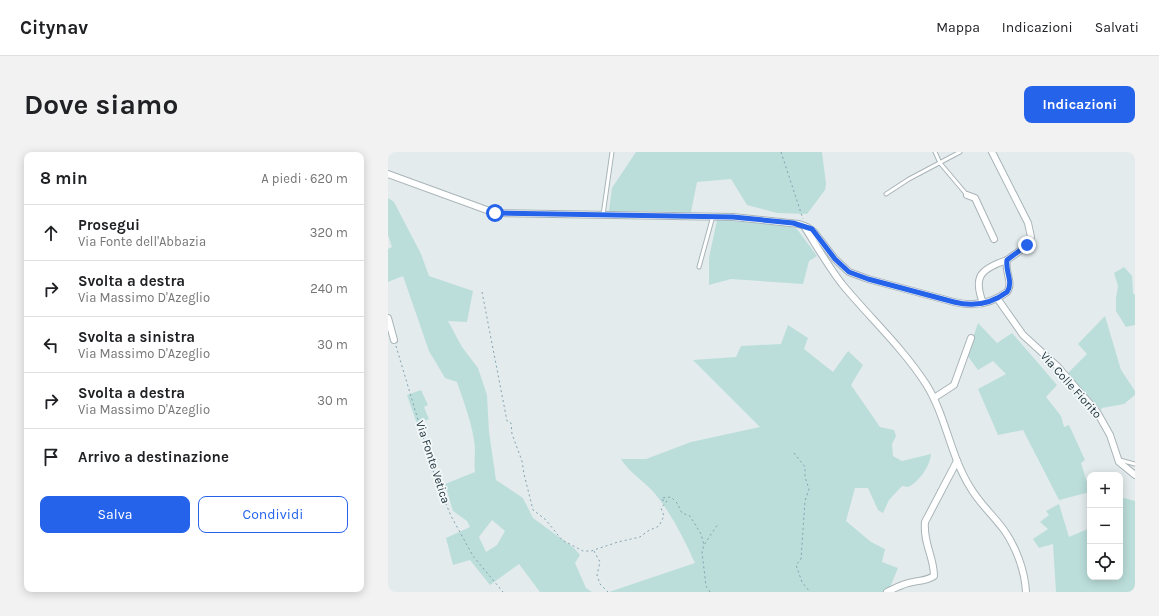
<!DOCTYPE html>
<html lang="it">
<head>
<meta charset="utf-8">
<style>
  :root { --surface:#fff; --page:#f2f2f2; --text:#202124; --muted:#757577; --line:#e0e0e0; --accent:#2563eb }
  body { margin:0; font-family:Karla,sans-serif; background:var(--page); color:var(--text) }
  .controls { position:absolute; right:12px; bottom:12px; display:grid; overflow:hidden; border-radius:8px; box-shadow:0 2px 10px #0003 }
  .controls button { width:36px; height:36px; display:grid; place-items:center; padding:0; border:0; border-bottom:1px solid var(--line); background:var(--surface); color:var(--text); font:20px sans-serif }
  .stop { position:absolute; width:12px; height:12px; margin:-9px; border:3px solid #2563eb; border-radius:50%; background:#fff }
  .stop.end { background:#2563eb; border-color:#fff; box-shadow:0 1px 4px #0008 }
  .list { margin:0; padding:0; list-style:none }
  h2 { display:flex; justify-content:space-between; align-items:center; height:52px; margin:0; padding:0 16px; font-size:17px }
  h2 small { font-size:13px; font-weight:400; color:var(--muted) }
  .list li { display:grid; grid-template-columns:26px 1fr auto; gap:12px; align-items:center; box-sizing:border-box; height:56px; padding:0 16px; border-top:1px solid var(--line) }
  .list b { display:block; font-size:15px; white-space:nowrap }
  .list p { margin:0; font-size:13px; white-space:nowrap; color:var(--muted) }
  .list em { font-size:13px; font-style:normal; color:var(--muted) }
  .actions { display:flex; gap:8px; padding:12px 16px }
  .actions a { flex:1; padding:9px 0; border:1px solid var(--accent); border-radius:8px; text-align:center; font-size:14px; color:var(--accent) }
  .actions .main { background:var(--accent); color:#fff }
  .icon { flex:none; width:22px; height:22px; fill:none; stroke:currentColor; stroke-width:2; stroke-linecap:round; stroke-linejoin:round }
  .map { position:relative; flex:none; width:747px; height:440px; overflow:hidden; border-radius:8px }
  header { display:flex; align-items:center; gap:24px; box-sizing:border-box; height:56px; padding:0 20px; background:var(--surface); border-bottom:1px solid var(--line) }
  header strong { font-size:19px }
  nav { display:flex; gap:22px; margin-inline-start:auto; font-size:14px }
  .intro { display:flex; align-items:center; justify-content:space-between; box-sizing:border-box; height:96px; padding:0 24px }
  h1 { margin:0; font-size:28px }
  .button { padding:10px 18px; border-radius:8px; background:var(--accent); color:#fff; font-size:14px; font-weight:700 }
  main { display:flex; gap:24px; padding:0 24px }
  aside { flex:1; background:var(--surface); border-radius:8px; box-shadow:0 2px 10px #0003 }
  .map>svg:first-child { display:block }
  .green { fill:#bbdedb; fill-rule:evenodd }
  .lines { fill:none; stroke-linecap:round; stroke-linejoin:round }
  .service-casing { stroke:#a9b4b8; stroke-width:5 }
  .minor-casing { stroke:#a9b4b8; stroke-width:8 }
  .path { stroke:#83a2b1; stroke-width:1; stroke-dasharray:2 3; stroke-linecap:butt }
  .service { stroke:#fff; stroke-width:3 }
  .minor { stroke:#fff; stroke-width:6 }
  .route { stroke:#2563eb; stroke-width:5 }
  .labels { text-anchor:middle; stroke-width:3.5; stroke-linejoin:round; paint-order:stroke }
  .street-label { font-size:12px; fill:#22343e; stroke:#f3f8f9 }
</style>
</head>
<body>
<header>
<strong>Citynav</strong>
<nav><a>Mappa</a><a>Indicazioni</a><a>Salvati</a></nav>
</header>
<div class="intro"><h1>Dove siamo</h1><a class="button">Indicazioni</a></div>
<main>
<aside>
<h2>8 min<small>A piedi · 620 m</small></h2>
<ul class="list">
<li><svg class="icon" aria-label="ahead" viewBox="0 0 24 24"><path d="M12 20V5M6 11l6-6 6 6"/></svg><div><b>Prosegui</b><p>Via Fonte dell'Abbazia</p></div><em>320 m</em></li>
<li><svg class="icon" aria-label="right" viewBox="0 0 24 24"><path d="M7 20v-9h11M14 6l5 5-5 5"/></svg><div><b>Svolta a destra</b><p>Via Massimo D'Azeglio</p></div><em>240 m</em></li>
<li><svg class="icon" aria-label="left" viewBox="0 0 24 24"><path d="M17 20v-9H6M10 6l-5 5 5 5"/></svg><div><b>Svolta a sinistra</b><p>Via Massimo D'Azeglio</p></div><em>30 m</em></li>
<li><svg class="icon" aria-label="right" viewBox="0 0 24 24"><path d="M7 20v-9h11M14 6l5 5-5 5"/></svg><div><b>Svolta a destra</b><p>Via Massimo D'Azeglio</p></div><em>30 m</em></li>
<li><svg class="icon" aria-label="arrive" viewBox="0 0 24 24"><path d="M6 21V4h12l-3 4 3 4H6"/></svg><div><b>Arrivo a destinazione</b></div></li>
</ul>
<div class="actions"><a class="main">Salva</a><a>Condividi</a></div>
</aside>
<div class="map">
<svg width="747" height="440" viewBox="0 0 747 440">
  <rect width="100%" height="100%" fill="#e3ebed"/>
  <g class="green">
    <polygon points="248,0 434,0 438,32 437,38 419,62 389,61 359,53 343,27 309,30 303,60 221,59 224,36"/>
    <path d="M0,46L6,50L33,102L41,124L85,139L79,170L60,169L74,195L90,216L99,243L101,280L108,328L135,346L145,366L186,396L192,403L187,411L198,436L204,440H152L131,412L102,433L82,408L65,413L58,386L82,375L79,369L65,359L57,332L87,320C86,311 87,304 87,296C85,273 76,251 69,230L57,226L41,199L15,124L0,130V97L4,95L0,83ZM104,368L117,379L109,393L98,400L91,385Z"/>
    <polygon points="329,68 398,73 409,77 429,104 421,109 415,132 343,127 321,133 321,106"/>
    <polygon points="736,115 744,124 745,141 747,143 747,173 738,175 728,159 728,146 730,134 726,121"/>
    <polygon points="717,164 733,218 747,239 747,243 736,252 714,256 713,258 679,222 699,202 690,192"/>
    <polygon points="590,171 609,191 624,181 669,233 658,245 673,264 676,275 681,273 697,308 693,311 702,340 671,348 635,278 610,283 590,237 618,222 605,209 590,218 579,203"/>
    <path d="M400,173L420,186L416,197L445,220L460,199L475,213L463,233L492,275L506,278L508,284L504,292L505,304L514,309L543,302C542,314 531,330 520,335L514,334L501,348L495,361L490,358L480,336H467C464,347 461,358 458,369L483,390L497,397L494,410L510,416L500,440H221L307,411C296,387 284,363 268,343C257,329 242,322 233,307H258L303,290L372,275L305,208L348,205L353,194L393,192Z"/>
    <polygon points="33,238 40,253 36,255 41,267 29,272 19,243"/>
    <polygon points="732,345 747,349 747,440 668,440 665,392 651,396 645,387 660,377 652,370 661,363 658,359 671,352 681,385 702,376 702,425 732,425"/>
  </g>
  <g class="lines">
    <defs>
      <g id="service">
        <polyline points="547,0 552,11 579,43"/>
        <polyline points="498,42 521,27 572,0"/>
        <polyline points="215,63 224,0"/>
        <polyline points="311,115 325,64"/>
        <polyline points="732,308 747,312"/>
      </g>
      <g id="minor">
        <path d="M0,22L107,61L345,65L411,72L419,75L426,80L447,107L461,120L480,127L566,150C586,155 603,152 619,140C626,130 616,120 619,108L637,95L643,85L640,71L604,0"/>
        <polyline points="579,43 587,46 606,87"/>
        <path d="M416,74C428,93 440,114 454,132C482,166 514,195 538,232C558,264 562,303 582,335C591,351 605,363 616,378C628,395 637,419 638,440"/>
        <polyline points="609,146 635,183 670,215 709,260 722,283 731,310 747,323"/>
        <path d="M595,151C585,125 592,117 619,108"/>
        <polyline points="0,166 6,188"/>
        <polyline points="546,246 566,233 583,186"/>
        <path d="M499,440C507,436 516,431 525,430C534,428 538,429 546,424C546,405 535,391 537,370L569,309"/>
      </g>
    </defs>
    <use href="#service" class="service-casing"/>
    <use href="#minor" class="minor-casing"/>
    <g class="path">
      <polyline points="393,0 415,67"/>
      <polyline points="94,140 119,269 123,271 124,282 134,309 136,322 145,358 157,367 174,388 195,399 203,399 230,390 252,385 260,379 271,374 276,364 273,356 279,349 274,348 274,346 283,345 289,351 294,361 302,364 313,382 316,393"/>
      <polyline points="8,194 47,325 63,364 85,404 115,440"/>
      <polyline points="406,301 417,315 417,325 421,337 417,349 413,407 408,413 414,430 422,440"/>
      <polyline points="206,399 212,410 209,423 212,432 220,440"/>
      <polyline points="322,440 318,434 314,400 316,393 330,372"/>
    </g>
    <use href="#service" class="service"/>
    <use href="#minor" class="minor"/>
  </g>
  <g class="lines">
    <path class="route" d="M107,61L345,65L405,71L424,77L447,107L461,120L480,127L566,150C585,155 603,152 619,140C626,130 617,120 619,108L639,93"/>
  </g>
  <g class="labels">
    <g class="street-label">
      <text transform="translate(683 233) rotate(48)" y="4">Via Colle Fiorito</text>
      <text transform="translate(45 310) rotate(72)" y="4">Via Fonte Vetica</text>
    </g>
  </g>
</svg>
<div class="controls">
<button>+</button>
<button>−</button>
<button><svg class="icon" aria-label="locate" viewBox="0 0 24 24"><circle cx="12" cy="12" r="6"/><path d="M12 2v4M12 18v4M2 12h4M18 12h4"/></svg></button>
</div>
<div class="stop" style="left:107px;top:61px"></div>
<div class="stop end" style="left:639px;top:93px"></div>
</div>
</main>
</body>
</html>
